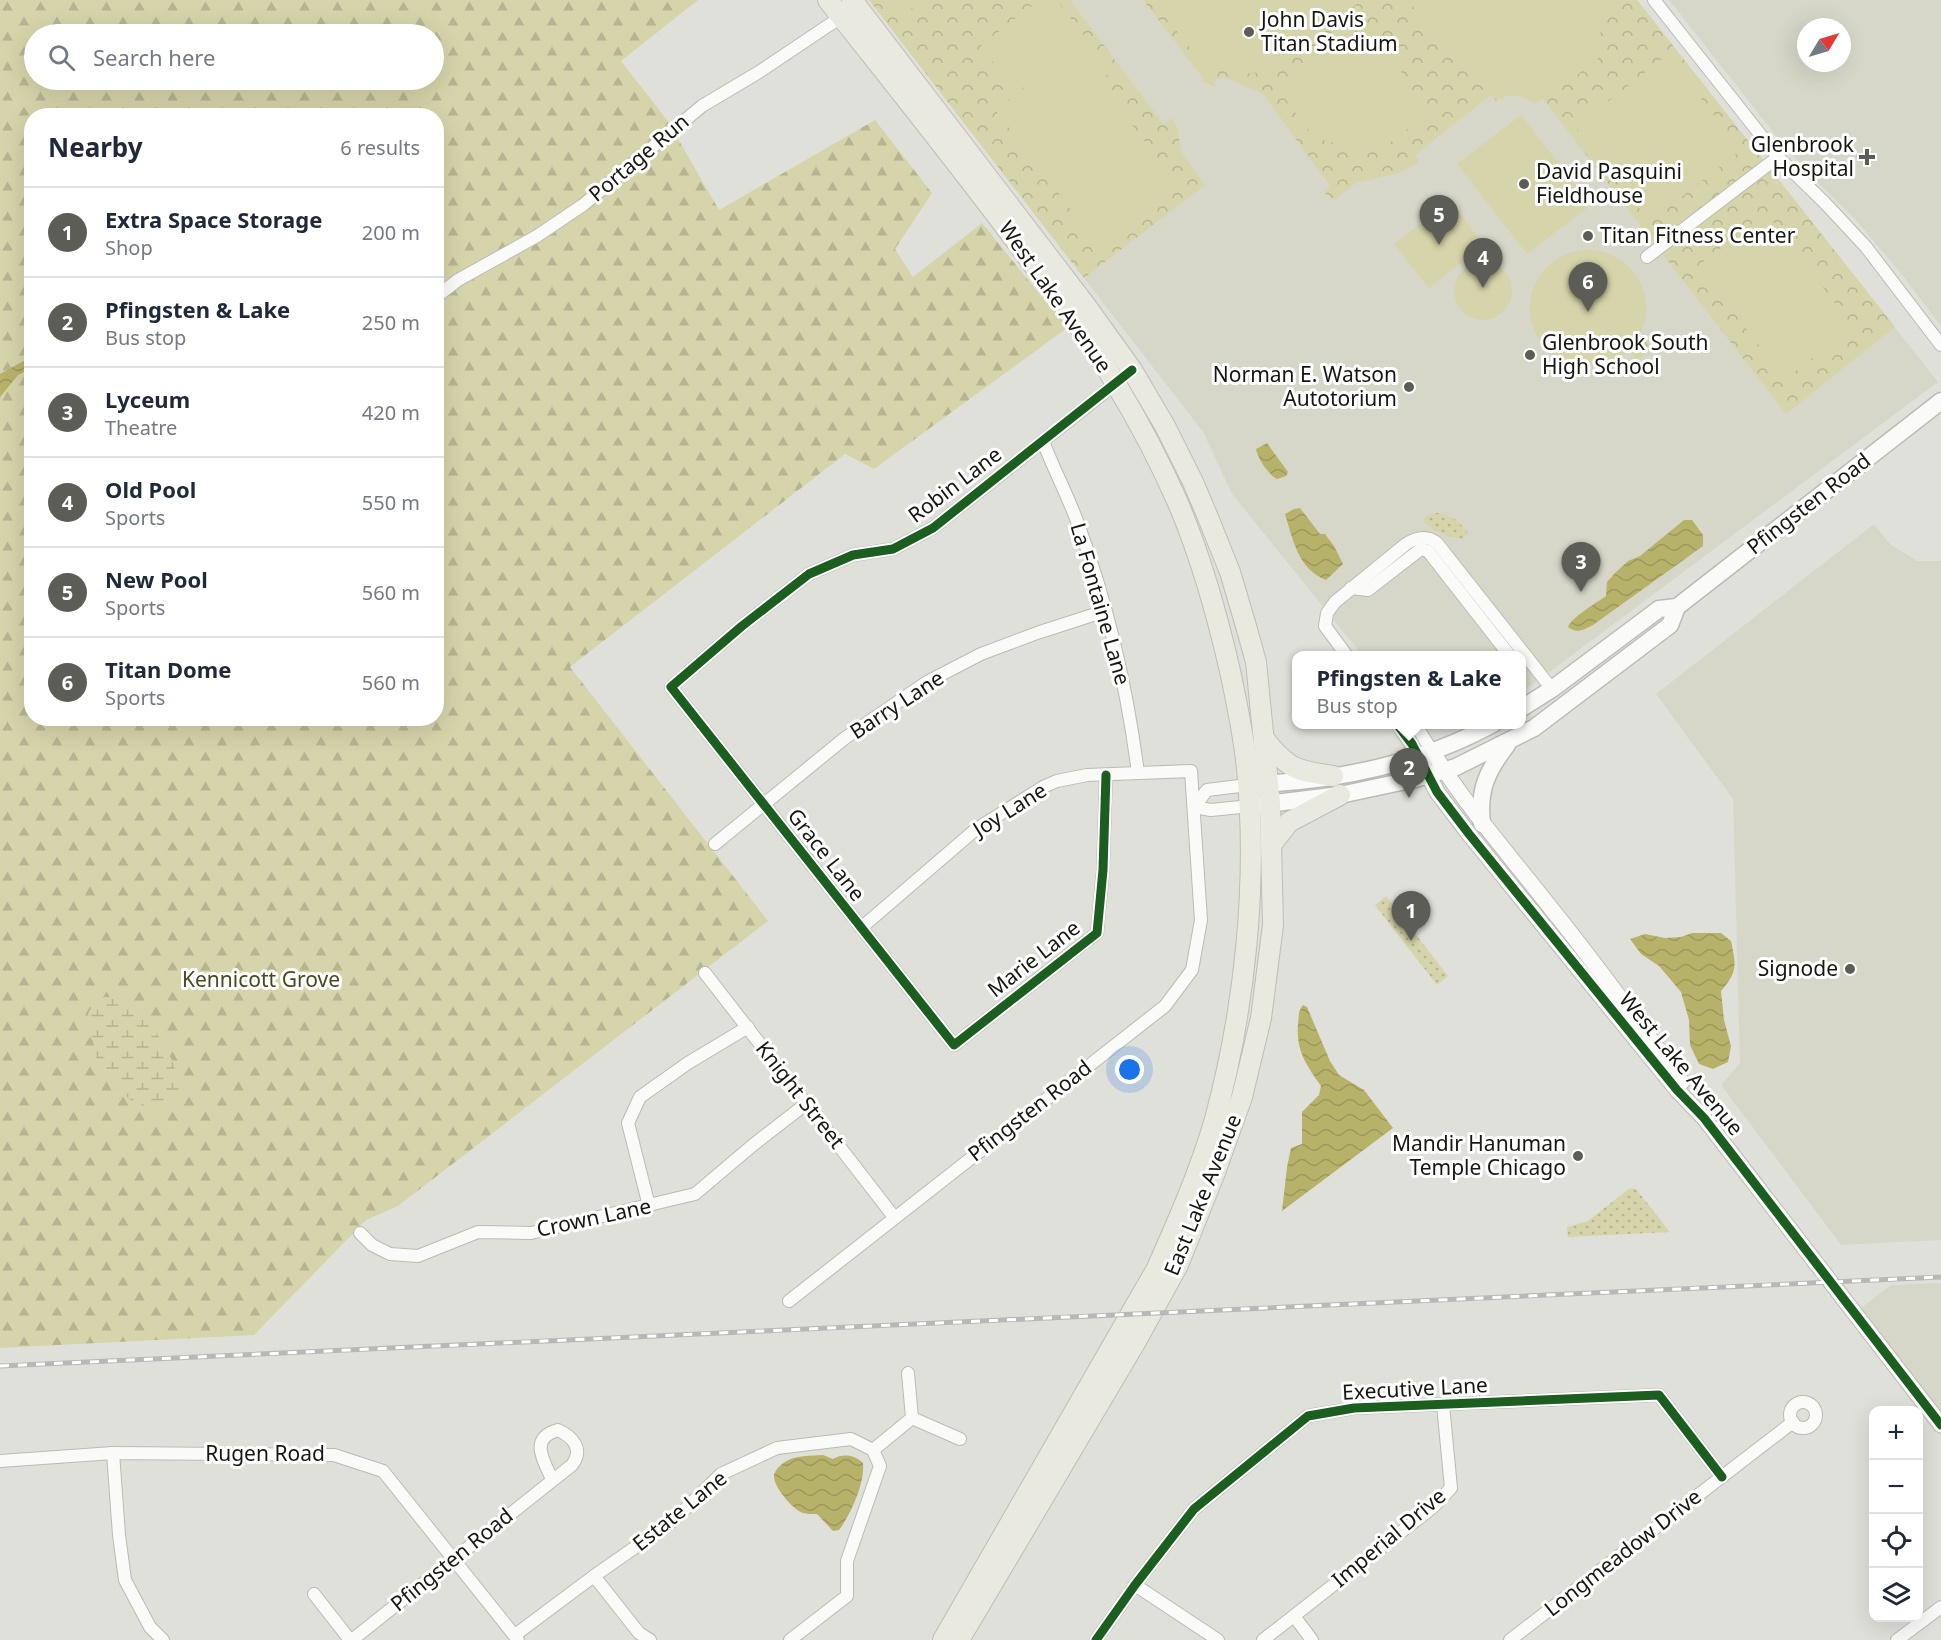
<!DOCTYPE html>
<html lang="en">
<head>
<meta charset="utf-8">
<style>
  :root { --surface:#fff; --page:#f6f6f7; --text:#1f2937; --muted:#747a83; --line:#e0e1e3; --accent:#5d5d58 }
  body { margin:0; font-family:"Noto Sans",sans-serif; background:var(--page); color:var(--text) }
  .controls { position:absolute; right:18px; bottom:18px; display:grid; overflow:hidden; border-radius:12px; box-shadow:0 6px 24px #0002 }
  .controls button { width:54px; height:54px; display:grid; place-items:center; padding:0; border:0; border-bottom:2px solid var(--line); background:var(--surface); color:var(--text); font:30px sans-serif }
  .compass { position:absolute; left:1797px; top:18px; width:54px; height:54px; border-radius:50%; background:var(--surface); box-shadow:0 6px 24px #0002; rotate:52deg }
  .you { position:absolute; left:1130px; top:1070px; width:21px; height:21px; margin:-15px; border:4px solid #fff; border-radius:50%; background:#1a73e8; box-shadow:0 0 0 9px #1a73e833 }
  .badge { display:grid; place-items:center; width:39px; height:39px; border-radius:50%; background:var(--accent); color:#fff; font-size:20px; font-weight:700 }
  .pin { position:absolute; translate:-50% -50px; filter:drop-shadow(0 2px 3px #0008) }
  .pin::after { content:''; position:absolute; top:32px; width:21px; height:18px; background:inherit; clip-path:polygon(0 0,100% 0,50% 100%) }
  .popup { position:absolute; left:1292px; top:651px; width:234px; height:78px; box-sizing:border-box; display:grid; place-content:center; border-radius:12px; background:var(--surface); filter:drop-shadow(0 2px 4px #0005); font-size:20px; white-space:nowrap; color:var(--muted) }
  .popup b { font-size:22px; color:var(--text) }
  .popup::after { content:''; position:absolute; left:50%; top:100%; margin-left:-12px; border:12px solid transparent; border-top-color:var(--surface) }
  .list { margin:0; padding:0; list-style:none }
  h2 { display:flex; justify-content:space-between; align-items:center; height:78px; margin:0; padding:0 24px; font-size:26px }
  h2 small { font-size:20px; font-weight:400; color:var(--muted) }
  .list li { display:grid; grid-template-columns:39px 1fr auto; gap:18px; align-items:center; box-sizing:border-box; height:90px; padding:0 24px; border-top:2px solid var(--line) }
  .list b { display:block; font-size:22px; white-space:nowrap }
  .list p { margin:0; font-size:20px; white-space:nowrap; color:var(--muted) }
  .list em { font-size:20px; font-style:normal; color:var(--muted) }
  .icon { flex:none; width:33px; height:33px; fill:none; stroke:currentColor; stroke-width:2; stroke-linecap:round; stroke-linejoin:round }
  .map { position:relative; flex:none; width:1941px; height:1640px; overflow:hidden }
  .search { position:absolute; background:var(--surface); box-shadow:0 6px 24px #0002; left:24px; top:24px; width:420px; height:66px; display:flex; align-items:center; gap:15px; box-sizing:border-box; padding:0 21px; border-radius:33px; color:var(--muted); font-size:22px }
  .panel { position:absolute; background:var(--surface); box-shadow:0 6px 24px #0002; left:24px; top:108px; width:420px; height:618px; border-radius:24px }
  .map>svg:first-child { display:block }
  .built { fill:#d7d7c9; fill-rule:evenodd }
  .grass { fill:url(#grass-dots) }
  .forest { fill:url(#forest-firs); fill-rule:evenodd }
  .wetland { fill:url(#wetland-marsh) }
  .park { fill:url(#park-crowns) }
  .pitch { fill:#d6d4aa }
  .water { fill:url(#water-waves) }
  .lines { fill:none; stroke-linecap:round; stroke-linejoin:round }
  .minor-casing { stroke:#bbbbb5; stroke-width:14 }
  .tertiary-casing { stroke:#bbbbb5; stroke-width:17 }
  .secondary-casing { stroke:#bbbbb5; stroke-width:19 }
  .primary-casing { stroke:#bdbdb9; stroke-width:22 }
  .minor { stroke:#fafaf9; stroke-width:12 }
  .tertiary { stroke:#fafaf9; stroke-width:15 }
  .secondary { stroke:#fafaf9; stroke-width:16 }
  .primary { stroke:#eae9e0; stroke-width:20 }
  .rail-casing { stroke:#b8b8b6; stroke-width:5 }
  .rail { stroke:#fff; stroke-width:3; stroke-dasharray:9; stroke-linecap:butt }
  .cycleway-casing { stroke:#fff; stroke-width:13 }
  .cycleway { stroke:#1b5e20; stroke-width:9 }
  .poi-dot { fill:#5d5d58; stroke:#fff; stroke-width:2 }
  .labels { text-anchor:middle; stroke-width:6; stroke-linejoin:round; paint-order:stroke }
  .poi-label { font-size:21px; fill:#171712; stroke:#fff; text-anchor:start }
  .street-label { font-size:21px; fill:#171712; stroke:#fff }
  .park-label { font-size:21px; fill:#4a481e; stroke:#fff }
</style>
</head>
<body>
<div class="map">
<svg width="1941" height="1640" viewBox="0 0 1941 1640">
  <defs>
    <pattern id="grass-dots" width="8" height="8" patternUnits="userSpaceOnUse" patternTransform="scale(1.5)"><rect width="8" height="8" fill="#d6d4aa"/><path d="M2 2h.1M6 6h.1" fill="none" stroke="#b7b591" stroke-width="1.8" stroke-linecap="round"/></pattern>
    <pattern id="forest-firs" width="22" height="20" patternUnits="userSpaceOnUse" patternTransform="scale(1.5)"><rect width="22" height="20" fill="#d6d4aa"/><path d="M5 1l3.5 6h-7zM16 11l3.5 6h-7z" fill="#b7b591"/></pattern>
    <pattern id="wetland-marsh" width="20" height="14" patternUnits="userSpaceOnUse" patternTransform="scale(1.5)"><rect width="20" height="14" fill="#d6d4aa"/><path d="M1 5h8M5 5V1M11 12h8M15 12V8" fill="none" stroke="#b7b591"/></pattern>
    <pattern id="park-crowns" width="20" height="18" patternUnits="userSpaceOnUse" patternTransform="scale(1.5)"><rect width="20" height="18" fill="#d6d4aa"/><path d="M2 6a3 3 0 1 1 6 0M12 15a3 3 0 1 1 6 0" fill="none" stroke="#b7b591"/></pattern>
    <pattern id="water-waves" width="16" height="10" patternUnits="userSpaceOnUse" patternTransform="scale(1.5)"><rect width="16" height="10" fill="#b7b26a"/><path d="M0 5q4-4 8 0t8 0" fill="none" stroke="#9d985b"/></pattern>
  </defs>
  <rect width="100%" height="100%" fill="#e0e0da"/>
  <g class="built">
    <polygon points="869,0 1637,0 1938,382 1532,685 1522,690 1522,656 1362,655 1232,494 1203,432"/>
    <path d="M1669,0H1941V326L1900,272L1854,218L1811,176L1777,137ZM1806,27H1842V63H1806Z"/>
    <polygon points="1874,524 1890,544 1917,561 1941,561 1941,1240 1841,1245 1721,1085 1740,1063 1733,799 1656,694"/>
    <polygon points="1941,1283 1941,1413 1861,1308 1891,1285"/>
  </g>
  <g class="grass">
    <path d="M1435,513C1452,513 1459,522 1469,534L1462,539C1446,536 1433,532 1422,519Z"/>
    <polygon points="1386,896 1448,976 1437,985 1375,905"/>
    <polygon points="1630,1188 1636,1189 1670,1232 1568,1237 1567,1227 1588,1221"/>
  </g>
  <path class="forest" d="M0,0H698L621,61L667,120L719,210L875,120L932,193L895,249L913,277L982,223L1067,328L874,469L845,454L570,667L768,921L398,1206L366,1220L254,1335L0,1348ZM34,34H434V80H34ZM32,116H436V718H32Z"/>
  <polygon class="wetland" points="105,997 120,998 154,1028 172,1060 180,1085 177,1099 169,1107 158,1108 137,1105 120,1091 97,1061 88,1014 95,1001"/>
  <g class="park">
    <polygon points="869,0 1070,0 1164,125 1172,118 1178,129 1181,152 1205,185 1084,278"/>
    <path d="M1143,0H1637L1895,327L1786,414L1543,99L1535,104C1521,94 1511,93 1496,101L1491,95L1415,155L1419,162L1402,172L1356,183L1335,200L1323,192L1330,186L1263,94L1224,77L1216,79L1215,87L1201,81L1203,78Z"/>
    <polygon points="1641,332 1653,348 1637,360 1629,349"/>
  </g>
  <g class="pitch">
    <polygon points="888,0 922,0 900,17"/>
    <polygon points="1040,0 1058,2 1112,72 1098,80 1180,188 1100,248 996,111 1024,88 1001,73 981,45"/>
    <polygon points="1153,0 1362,0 1269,71 1243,74 1203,65"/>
    <polygon points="1408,0 1604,0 1598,59 1552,94 1505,94 1500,95 1451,56"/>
    <path d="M1359,30L1370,31L1403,74L1426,115C1412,121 1403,136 1389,143C1371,151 1328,147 1313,134C1302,124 1293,108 1284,97L1314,64Z"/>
    <polygon points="1667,55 1741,150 1650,222 1576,127"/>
    <polygon points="1521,115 1591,205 1527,254 1457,164"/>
    <polygon points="1450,201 1484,245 1429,288 1394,244"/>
    <polygon points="1766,213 1853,327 1785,379 1698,266"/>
    <circle cx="1588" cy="308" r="58"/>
    <circle cx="1483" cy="291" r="29"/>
  </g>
  <g class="water">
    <polygon points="29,358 30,369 18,375 0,397 0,374"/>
    <path d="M1267,443L1288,472L1286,476L1277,479C1268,474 1258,459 1256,449Z"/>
    <path d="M1300,508L1320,534H1325L1334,546L1343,564L1326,580C1298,569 1293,540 1285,514L1294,509Z"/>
    <path d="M1684,520H1692L1703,535V546L1593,625C1583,630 1577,634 1568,627C1571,618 1596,603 1606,596L1607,582L1615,573L1628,561L1640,556Z"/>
    <path d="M1692,933H1721L1731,941C1736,965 1738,972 1721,991L1724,1020L1731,1046L1728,1062L1713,1069L1699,1064L1690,1045L1689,1020L1681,992L1659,966L1641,954L1630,939L1645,934L1665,938L1681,937Z"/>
    <path d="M1303,1005L1307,1007L1330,1061L1339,1075L1364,1090L1393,1128L1282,1211L1287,1167L1291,1148L1302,1144V1112L1319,1095L1321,1086C1306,1064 1296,1051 1298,1024C1299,1017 1298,1011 1303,1005Z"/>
    <path d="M823,1455L833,1459C843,1453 855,1455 863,1463C865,1483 851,1514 839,1530L833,1531L817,1514C813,1514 806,1514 803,1513C793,1510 773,1486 774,1476C774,1471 780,1465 785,1462C795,1455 811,1456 823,1455Z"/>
  </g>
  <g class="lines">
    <defs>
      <g id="minor">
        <polyline points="1654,0 1778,157 1825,203 1866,247 1941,345"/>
        <polyline points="1647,257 1778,157"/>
        <polyline points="436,297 458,280 537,236 583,205 702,106 759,72 841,17"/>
        <path d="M1043,441C1053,468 1067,494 1077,521C1107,602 1127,687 1138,773"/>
        <polyline points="1351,588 1368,590 1417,552 1421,549 1428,551 1510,656"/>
        <path d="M1347,656L1325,626L1327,613L1335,602L1406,544C1417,537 1427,535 1437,543L1552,689"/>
        <polyline points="1397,724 1418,755"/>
        <polyline points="1415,724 1432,751"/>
        <polyline points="1106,775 1103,870 1097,933 954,1045 671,687 742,626 809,574 853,555 893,549 933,528 1119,381"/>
        <polyline points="1194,807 1207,790 1248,785"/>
        <polyline points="1194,807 1211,810 1250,806"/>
        <polyline points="715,844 845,738 927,682 981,654 1037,633 1105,611"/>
        <polyline points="705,973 894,1217"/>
        <polyline points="649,1206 628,1123 640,1097 688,1063 748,1027"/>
        <polyline points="360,1233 372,1245 390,1254 418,1256 478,1232 531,1233 695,1194 753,1145 807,1103"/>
        <polyline points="789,1301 1165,1006 1192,970 1201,920 1191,771 1087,775 1057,781 1043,787 975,830 861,928"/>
        <circle cx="1803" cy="1415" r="13"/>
        <polyline points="912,1418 960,1439"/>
        <polyline points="873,1450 912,1418 908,1373"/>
        <polyline points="113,1453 119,1535 125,1580 150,1627 163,1640"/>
        <polyline points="0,1461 113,1453 334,1455 383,1471 518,1640"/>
        <polyline points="1135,1585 1218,1640"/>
        <polyline points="314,1594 350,1640"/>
        <polyline points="1294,1616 1312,1640"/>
        <polyline points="515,1635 594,1576"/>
        <path d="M352,1640L572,1465C584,1449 573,1437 558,1430C529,1438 543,1460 552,1479"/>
        <polyline points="650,1640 639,1633 594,1576 674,1520 721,1474 777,1448 851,1439 873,1450 880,1466 847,1561 847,1596 790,1640"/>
        <polyline points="1096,1640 1135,1585 1194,1509 1308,1416 1354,1408 1659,1395 1722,1477"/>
        <polyline points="1263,1640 1433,1507 1451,1488 1443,1405"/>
        <polyline points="1510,1640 1793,1422"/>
        <polyline points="1897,1640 1941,1607"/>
      </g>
      <g id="tertiary">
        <path d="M1432,751C1467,807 1510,856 1550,907C1596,964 1639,1023 1682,1082"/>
        <polyline points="1418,755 1437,792 1469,834 1677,1090 1704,1118 1941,1425"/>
      </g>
      <g id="secondary">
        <polyline points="1522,708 1552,689 1659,609 1677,607 1941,401"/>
        <path d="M1257,784C1338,781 1422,763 1493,724"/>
        <polyline points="1259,805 1340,795 1415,779 1456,767 1534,728 1670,625 1677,607"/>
        <path d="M1482,824C1478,790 1487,771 1507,745"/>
      </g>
      <g id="primary">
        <path d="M828,0C895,85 963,169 1027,256C1058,298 1090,339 1116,384C1139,422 1160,462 1178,503C1201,557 1217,614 1230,671C1237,704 1244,736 1247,769C1258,883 1245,1008 1215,1119C1200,1171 1178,1221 1156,1270L943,1640"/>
        <polyline points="852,0 1086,306 1132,370 1165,426 1193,482 1207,515 1230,572 1246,626 1256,662 1270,804 1273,925 1261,1018 1242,1097 1214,1175 1178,1265 1135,1343 959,1640"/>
        <path d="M1265,740C1288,769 1297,771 1333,776"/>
        <polyline points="1271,845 1289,822 1340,795"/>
      </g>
    </defs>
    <use href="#minor" class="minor-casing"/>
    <use href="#tertiary" class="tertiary-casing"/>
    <use href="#secondary" class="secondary-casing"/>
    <use href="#primary" class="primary-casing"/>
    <use href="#minor" class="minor"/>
    <use href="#tertiary" class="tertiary"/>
    <use href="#secondary" class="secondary"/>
    <use href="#primary" class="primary"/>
    <defs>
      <polyline id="rail" points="0,1366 1941,1277"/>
    </defs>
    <use href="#rail" class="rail-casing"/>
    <use href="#rail" class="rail"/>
    <defs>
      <g id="cycleway">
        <polyline points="1397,724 1412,744 1437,792 1469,834 1677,1090 1704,1118 1941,1425"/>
        <polyline points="1106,775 1103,870 1097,933 954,1045 671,687 742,626 809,574 853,555 893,549 933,528 1132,370"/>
        <polyline points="1096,1640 1135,1585 1194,1509 1308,1416 1354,1408 1659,1395 1722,1477"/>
      </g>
    </defs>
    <use href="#cycleway" class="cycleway-casing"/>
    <use href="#cycleway" class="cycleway"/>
  </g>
  <g class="poi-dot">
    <circle cx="1249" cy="32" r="6"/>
    <path d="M1864 148h6v6h6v6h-6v6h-6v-6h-6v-6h6z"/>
    <circle cx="1524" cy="184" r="6"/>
    <circle cx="1588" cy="236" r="6"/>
    <circle cx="1530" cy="355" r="6"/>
    <circle cx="1409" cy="387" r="6"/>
    <circle cx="1850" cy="969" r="6"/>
    <circle cx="1578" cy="1156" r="6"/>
  </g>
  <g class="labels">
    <g class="poi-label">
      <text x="1261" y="27">John Davis<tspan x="1261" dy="24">Titan Stadium</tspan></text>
      <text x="1854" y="152" text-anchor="end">Glenbrook<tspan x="1854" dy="24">Hospital</tspan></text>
      <text x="1536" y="179">David Pasquini<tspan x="1536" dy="24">Fieldhouse</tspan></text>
      <text x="1600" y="243">Titan Fitness Center</text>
      <text x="1542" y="350">Glenbrook South<tspan x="1542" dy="24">High School</tspan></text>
      <text x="1397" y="382" text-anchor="end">Norman E. Watson<tspan x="1397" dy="24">Autotorium</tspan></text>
      <text x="1838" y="976" text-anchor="end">Signode</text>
      <text x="1566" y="1151" text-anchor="end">Mandir Hanuman<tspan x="1566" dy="24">Temple Chicago</tspan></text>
    </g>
    <g class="street-label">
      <text transform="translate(639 158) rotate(-40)" y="7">Portage Run</text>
      <text transform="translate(1055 297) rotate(55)" y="7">West Lake Avenue</text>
      <text transform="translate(955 485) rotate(-37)" y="7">Robin Lane</text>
      <text transform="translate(1809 504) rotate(-38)" y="7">Pfingsten Road</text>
      <text transform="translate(1100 604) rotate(74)" y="7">La Fontaine Lane</text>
      <text transform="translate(897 705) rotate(-33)" y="7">Barry Lane</text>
      <text transform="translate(1010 810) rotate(-32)" y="7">Joy Lane</text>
      <text transform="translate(826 855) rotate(52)" y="7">Grace Lane</text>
      <text transform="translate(1034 959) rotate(-38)" y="7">Marie Lane</text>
      <text transform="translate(1681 1064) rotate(50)" y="7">West Lake Avenue</text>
      <text transform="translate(800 1095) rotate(52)" y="7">Knight Street</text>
      <text transform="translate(1030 1111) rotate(-38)" y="7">Pfingsten Road</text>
      <text transform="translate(1203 1195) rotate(-68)" y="7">East Lake Avenue</text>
      <text transform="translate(594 1218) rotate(-12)" y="7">Crown Lane</text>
      <text transform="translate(1415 1389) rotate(-3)" y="7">Executive Lane</text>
      <text x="265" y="1461">Rugen Road</text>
      <text transform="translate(680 1511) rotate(-39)" y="7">Estate Lane</text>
      <text transform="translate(1389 1538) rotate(-40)" y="7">Imperial Drive</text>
      <text transform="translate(1623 1553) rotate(-38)" y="7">Longmeadow Drive</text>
      <text transform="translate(452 1560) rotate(-39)" y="7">Pfingsten Road</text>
    </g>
    <g class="park-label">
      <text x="261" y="987">Kennicott Grove</text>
    </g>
  </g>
</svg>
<div class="controls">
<button>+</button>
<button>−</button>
<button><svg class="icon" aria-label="locate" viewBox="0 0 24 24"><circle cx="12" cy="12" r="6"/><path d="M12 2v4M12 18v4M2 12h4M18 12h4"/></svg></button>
<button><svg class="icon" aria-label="layers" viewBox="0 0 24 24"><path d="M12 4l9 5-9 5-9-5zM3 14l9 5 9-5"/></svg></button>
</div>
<svg class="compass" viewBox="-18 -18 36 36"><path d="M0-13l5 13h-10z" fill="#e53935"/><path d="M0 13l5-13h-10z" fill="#747a83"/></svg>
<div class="you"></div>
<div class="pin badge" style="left:1411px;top:941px">1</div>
<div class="pin badge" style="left:1409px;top:798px">2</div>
<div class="popup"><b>Pfingsten &amp; Lake</b>Bus stop</div>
<div class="pin badge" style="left:1581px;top:592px">3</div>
<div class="pin badge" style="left:1483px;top:288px">4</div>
<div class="pin badge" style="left:1439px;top:245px">5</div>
<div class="pin badge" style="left:1588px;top:312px">6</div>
<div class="search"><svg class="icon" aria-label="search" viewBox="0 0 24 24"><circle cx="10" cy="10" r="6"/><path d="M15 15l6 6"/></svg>Search here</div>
<section class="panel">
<h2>Nearby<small>6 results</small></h2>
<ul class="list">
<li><span class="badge">1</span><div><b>Extra Space Storage</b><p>Shop</p></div><em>200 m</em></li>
<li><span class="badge">2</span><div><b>Pfingsten &amp; Lake</b><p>Bus stop</p></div><em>250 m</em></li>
<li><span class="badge">3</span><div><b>Lyceum</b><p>Theatre</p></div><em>420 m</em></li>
<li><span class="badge">4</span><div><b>Old Pool</b><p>Sports</p></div><em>550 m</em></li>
<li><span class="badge">5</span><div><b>New Pool</b><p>Sports</p></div><em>560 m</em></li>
<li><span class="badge">6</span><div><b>Titan Dome</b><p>Sports</p></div><em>560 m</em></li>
</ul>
</section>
</div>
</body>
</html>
